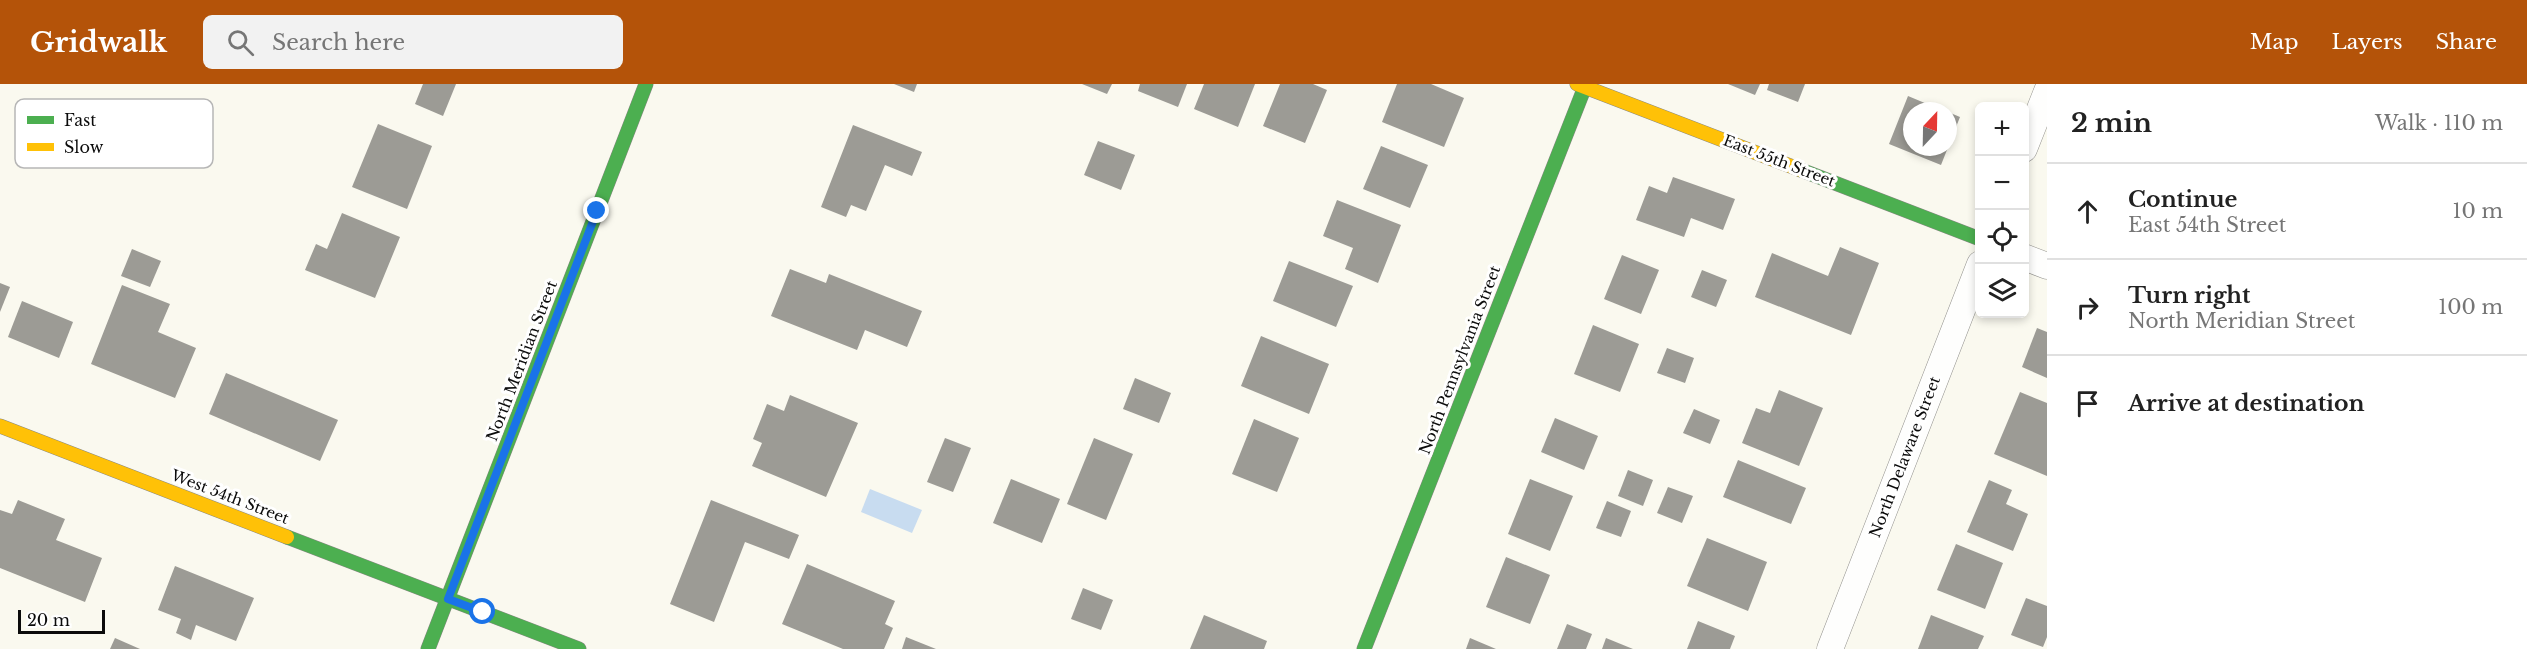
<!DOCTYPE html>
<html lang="en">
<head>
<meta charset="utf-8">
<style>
  :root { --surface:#fff; --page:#f2f2f2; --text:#222; --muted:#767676; --line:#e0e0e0; --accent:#b45309 }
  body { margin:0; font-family:"Libre Baskerville",serif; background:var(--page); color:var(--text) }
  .controls { position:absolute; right:18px; top:18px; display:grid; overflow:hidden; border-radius:9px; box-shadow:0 3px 9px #0003 }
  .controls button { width:54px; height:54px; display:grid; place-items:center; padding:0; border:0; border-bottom:2px solid var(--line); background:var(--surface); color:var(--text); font:30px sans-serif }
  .compass { position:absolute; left:1903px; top:18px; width:54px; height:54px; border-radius:50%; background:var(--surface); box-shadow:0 3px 9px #0003; rotate:22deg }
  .scale { position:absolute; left:18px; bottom:15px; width:87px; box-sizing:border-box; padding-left:6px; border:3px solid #0b0b0b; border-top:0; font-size:16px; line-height:21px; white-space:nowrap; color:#0b0b0b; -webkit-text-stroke:4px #fff; paint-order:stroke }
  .stop { position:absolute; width:18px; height:18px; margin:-14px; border:4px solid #1a73e8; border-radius:50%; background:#fff }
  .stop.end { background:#1a73e8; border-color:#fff; box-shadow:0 2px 6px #0008 }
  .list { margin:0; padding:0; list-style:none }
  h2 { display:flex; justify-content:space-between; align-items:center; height:78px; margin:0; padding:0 24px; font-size:26px }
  h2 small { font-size:20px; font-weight:400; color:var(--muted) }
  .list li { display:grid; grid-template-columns:39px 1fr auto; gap:18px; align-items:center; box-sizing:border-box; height:96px; padding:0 24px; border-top:2px solid var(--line) }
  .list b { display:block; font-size:22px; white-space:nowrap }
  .list p { margin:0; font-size:20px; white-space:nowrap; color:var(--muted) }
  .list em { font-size:20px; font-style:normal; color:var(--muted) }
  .icon { flex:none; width:33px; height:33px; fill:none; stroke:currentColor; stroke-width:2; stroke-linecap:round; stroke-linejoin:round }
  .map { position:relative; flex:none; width:2047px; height:565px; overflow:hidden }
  header { display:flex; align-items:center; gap:36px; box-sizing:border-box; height:84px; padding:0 30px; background:var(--accent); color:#fff }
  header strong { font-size:28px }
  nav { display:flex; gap:33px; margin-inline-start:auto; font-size:21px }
  .search { width:420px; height:54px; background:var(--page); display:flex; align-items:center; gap:15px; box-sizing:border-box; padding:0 21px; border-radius:9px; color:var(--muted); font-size:22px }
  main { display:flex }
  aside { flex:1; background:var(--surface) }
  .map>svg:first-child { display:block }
  .water { fill:#c8dcf0 }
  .building { fill:#9c9b95 }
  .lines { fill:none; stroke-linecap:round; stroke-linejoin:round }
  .street-casing { stroke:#93928e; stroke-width:27 }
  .fast-casing { stroke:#898984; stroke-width:15 }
  .slow-casing { stroke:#898984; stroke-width:15 }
  .street { stroke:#fefefd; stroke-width:26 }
  .fast { stroke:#4caf50; stroke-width:14 }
  .slow { stroke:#ffc107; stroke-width:14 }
  .route { stroke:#1a73e8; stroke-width:8 }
  .labels { text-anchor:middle; stroke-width:6; stroke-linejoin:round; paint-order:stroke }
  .street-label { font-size:15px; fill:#0b0b0b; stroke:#fff }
  .key { fill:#fff; stroke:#b6b6b6; stroke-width:1.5 }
  .key-label { font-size:16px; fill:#0b0b0b }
</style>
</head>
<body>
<header>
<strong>Gridwalk</strong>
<div class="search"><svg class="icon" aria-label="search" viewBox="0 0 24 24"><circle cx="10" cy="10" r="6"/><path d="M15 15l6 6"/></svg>Search here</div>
<nav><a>Map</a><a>Layers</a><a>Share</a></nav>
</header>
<main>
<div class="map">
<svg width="2047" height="565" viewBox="0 0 2047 565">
  <rect width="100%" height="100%" fill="#faf9ef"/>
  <polygon class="water" points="870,405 922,426 912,449 861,428"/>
  <g class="building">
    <polygon points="423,0 456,0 443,32 415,20"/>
    <polygon points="894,0 917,0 914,8"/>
    <polygon points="1082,0 1112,0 1107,10"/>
    <polygon points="1140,0 1187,0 1178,23 1138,7"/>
    <polygon points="1204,0 1255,0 1238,43 1194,25"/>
    <polygon points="1280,0 1313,0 1327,6 1305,59 1263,42"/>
    <polygon points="1397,0 1431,0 1464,14 1444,63 1382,38"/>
    <polygon points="1728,0 1760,0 1755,11"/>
    <polygon points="1769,0 1805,0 1798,18 1767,6"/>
    <polygon points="1908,12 1944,27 1912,27 1912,63 1948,63 1948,28 1960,33 1941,81 1889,60"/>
    <polygon points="378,40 432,62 407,125 352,103"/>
    <polygon points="853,41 922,68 912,92 885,81 866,127 851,121 846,133 821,123"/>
    <polygon points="1098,57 1135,71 1121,106 1084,91"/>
    <polygon points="1381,62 1428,81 1410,124 1363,105"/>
    <polygon points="1673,93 1735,115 1723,146 1691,134 1684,153 1636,136 1649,102 1667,109"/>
    <polygon points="1337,116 1401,141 1378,199 1345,185 1353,164 1323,152"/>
    <polygon points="342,129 400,153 375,214 305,186 316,160 327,165"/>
    <polygon points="1840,163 1879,179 1851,251 1755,213 1772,169 1828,192"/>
    <polygon points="132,165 161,177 150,203 121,192"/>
    <polygon points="1622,171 1659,186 1641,230 1604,215"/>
    <polygon points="1289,177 1353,202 1336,243 1273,217"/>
    <polygon points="790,185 826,199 829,190 922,227 907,263 865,246 857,266 771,232"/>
    <polygon points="1702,186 1727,196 1716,223 1691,213"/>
    <polygon points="0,199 10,203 0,228"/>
    <polygon points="122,201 170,220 158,248 196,264 175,314 91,280"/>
    <polygon points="22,217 73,238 59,274 8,253"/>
    <polygon points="1593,241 1639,260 1620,308 1574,290"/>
    <polygon points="2037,244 2047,248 2047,294 2022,283"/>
    <polygon points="1261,252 1329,280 1309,330 1241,302"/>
    <polygon points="1667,264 1694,274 1685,299 1657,289"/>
    <polygon points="226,289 338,336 320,377 209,330"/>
    <polygon points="1135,294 1171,309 1159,339 1123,325"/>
    <polygon points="1779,306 1823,324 1799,382 1742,359 1756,324 1770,329"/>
    <polygon points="2020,308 2047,319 2047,392 1994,370"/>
    <polygon points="790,311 858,339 826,413 752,382 762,359 753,355 767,320 784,327"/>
    <polygon points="1694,325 1720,336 1710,360 1683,349"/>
    <polygon points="1555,334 1598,352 1584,386 1541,368"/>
    <polygon points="1254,335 1299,354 1277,408 1232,390"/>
    <polygon points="945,354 971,364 953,408 927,398"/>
    <polygon points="1094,354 1133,370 1106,436 1067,420"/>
    <polygon points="1738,376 1806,404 1791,440 1723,413"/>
    <polygon points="1628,386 1653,396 1643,422 1618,412"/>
    <polygon points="1011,395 1060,415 1042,459 993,439"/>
    <polygon points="1530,395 1573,412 1550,467 1508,450"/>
    <polygon points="1989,396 2012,406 2006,420 2028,430 2013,467 1967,448"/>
    <polygon points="1668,403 1693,412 1682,439 1657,429"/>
    <polygon points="18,416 65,435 56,456 102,474 85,518 0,484 0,426 12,430"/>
    <polygon points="711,416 799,451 789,475 745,458 714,538 670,520"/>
    <polygon points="1607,417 1631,427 1621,453 1596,444"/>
    <polygon points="1707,454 1767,478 1748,527 1687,502"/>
    <polygon points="1956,460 2003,479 1985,525 1937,506"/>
    <polygon points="1506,473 1550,491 1530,540 1486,523"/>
    <polygon points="807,480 895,517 885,540 893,544 884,565 843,565 782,540"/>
    <polygon points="175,482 254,514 236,557 196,541 191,556 176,549 181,535 158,526"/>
    <polygon points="1083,504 1113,516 1101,546 1071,535"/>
    <polygon points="2026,514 2047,522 2047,553 2043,563 2011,551"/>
    <polygon points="1204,531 1267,557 1264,565 1190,565"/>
    <polygon points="1931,531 1984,552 1978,565 1918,565"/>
    <polygon points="1698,537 1735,552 1730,565 1687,565"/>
    <polygon points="1567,540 1592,550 1586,565 1557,565"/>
    <polygon points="906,553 936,565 902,565"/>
    <polygon points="115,554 140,565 110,565"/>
    <polygon points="1470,554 1496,565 1466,565"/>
    <polygon points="1606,554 1633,565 1602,565"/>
  </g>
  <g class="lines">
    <defs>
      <g id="street">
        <polyline points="2024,65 2047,7"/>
        <polyline points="2024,173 2047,182"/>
        <polyline points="1830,565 1980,180"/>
      </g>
      <g id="fast">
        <polyline points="1801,86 1980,155"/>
        <polyline points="287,453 579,565"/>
        <polyline points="428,565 646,0"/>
        <polyline points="1364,565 1586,0"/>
      </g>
      <g id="slow">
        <polyline points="1577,0 1801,86"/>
        <polyline points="0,342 287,453"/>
      </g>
    </defs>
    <use href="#street" class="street-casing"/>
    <use href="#fast" class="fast-casing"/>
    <use href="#slow" class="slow-casing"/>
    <use href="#street" class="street"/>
    <use href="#fast" class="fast"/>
    <use href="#slow" class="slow"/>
  </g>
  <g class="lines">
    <polyline class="route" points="483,528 448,515 597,127"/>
  </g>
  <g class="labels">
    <g class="street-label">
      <text transform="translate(1779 77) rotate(21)" y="5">East 55th Street</text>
      <text transform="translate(1460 276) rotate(-69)" y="5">North Pennsylvania Street</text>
      <text transform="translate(522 277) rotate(-69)" y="5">North Meridian Street</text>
      <text transform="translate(1905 373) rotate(-69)" y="5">North Delaware Street</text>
      <text transform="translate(230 413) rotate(21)" y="5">West 54th Street</text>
    </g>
  </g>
  <rect x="15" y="15" width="198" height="69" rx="9" class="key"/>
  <rect x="27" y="32" width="27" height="8" fill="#4caf50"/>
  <rect x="27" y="59" width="27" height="8" fill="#ffc107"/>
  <g class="key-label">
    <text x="64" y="42">Fast</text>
    <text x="64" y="69">Slow</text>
  </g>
</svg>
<div class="controls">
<button>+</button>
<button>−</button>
<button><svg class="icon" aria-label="locate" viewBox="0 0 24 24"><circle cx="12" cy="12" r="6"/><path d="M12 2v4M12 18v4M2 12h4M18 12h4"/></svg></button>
<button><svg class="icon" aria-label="layers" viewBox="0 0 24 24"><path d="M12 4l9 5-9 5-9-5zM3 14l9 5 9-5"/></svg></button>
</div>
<svg class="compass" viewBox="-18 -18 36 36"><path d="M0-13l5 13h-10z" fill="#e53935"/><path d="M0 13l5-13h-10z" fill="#767676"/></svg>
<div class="scale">20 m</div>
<div class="stop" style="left:483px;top:528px"></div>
<div class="stop end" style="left:597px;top:127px"></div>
</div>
<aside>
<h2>2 min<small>Walk · 110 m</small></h2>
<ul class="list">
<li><svg class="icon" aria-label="ahead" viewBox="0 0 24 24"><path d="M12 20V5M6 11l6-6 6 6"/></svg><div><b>Continue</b><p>East 54th Street</p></div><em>10 m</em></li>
<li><svg class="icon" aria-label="right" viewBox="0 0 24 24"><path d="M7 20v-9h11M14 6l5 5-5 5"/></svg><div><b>Turn right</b><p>North Meridian Street</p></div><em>100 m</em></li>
<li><svg class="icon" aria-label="arrive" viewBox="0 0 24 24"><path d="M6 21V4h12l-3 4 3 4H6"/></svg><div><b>Arrive at destination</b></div></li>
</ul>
</aside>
</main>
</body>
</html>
